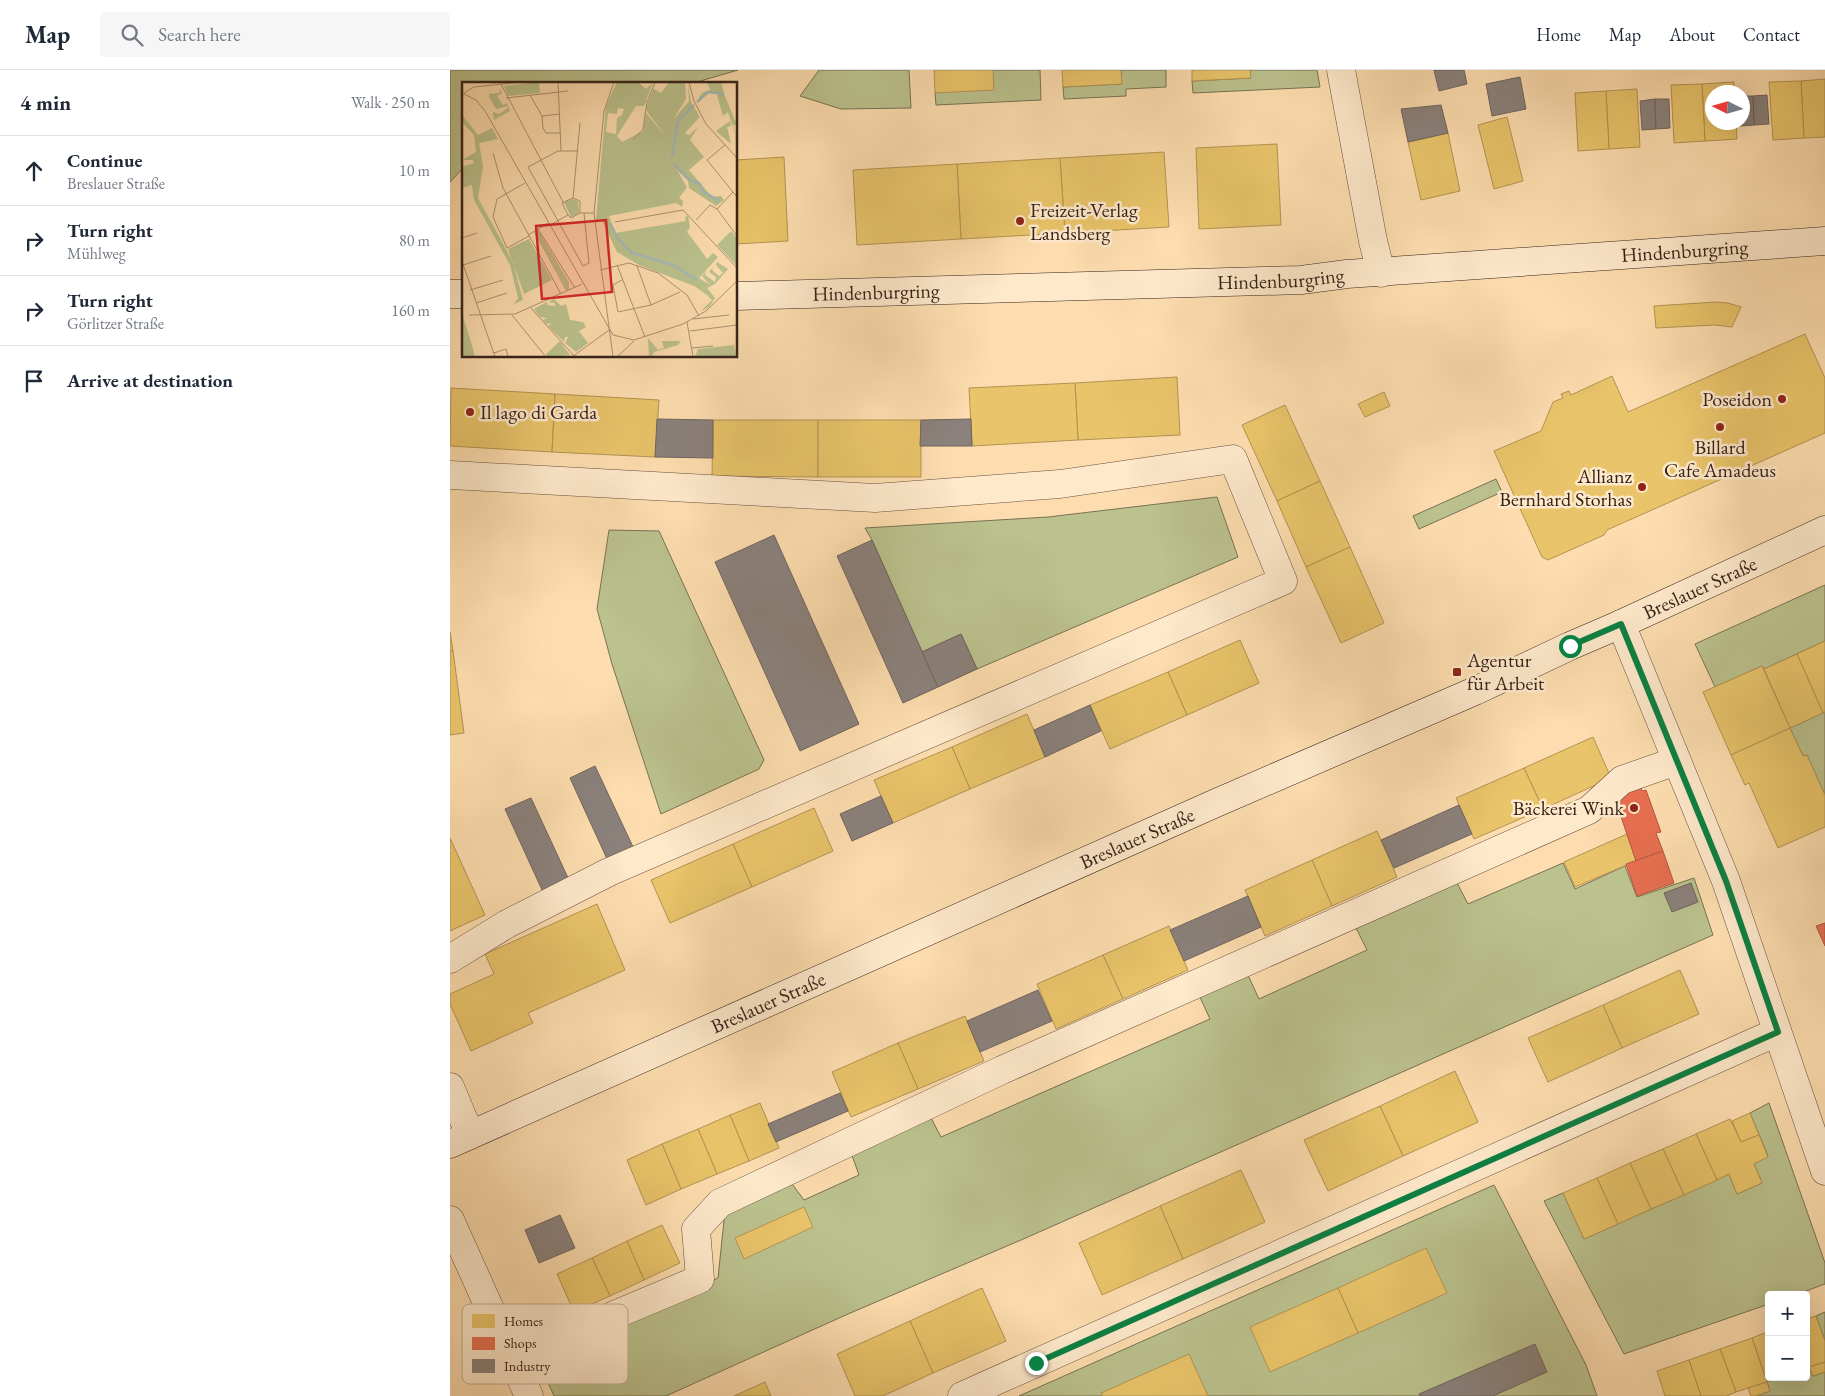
<!DOCTYPE html>
<html lang="en">
<head>
<meta charset="utf-8">
<style>
  :root { --surface:#fff; --page:#f6f6f7; --text:#1f2937; --muted:#747a83; --line:#e0e1e3 }
  body { margin:0; font-family:"EB Garamond",serif; background:var(--page); color:var(--text) }
  .controls { position:absolute; right:15px; bottom:15px; display:grid; overflow:hidden; border-radius:5px; box-shadow:0 5px 20px #0002 }
  .controls button { width:45px; height:45px; display:grid; place-items:center; padding:0; border:0; border-bottom:1px solid var(--line); background:var(--surface); color:var(--text); font:25px sans-serif }
  .compass { position:absolute; left:1255px; top:15px; width:45px; height:45px; border-radius:50%; background:var(--surface); box-shadow:0 5px 20px #0002; rotate:275deg }
  .stop { position:absolute; width:15px; height:15px; margin:-11px; border:4px solid #0b8043; border-radius:50%; background:#fff }
  .stop.end { background:#0b8043; border-color:#fff; box-shadow:0 1px 5px #0008 }
  .list { margin:0; padding:0; list-style:none }
  h2 { display:flex; justify-content:space-between; align-items:center; height:65px; margin:0; padding:0 20px; font-size:21px }
  h2 small { font-size:16px; font-weight:400; color:var(--muted) }
  .list li { display:grid; grid-template-columns:32px 1fr auto; gap:15px; align-items:center; box-sizing:border-box; height:70px; padding:0 20px; border-top:1px solid var(--line) }
  .list b { display:block; font-size:19px; white-space:nowrap }
  .list p { margin:0; font-size:16px; white-space:nowrap; color:var(--muted) }
  .list em { font-size:16px; font-style:normal; color:var(--muted) }
  .icon { flex:none; width:28px; height:28px; fill:none; stroke:currentColor; stroke-width:2; stroke-linecap:round; stroke-linejoin:round }
  .map { position:relative; flex:none; width:1375px; height:1326px; overflow:hidden }
  header { display:flex; align-items:center; gap:30px; box-sizing:border-box; height:70px; padding:0 25px; background:var(--surface); border-bottom:1px solid var(--line) }
  header strong { font-size:24px }
  nav { display:flex; gap:28px; margin-inline-start:auto; font-size:18px }
  .search { width:350px; height:45px; background:var(--page); display:flex; align-items:center; gap:12px; box-sizing:border-box; padding:0 18px; border-radius:5px; color:var(--muted); font-size:19px }
  main { display:flex }
  aside { flex:1; background:var(--surface) }
  .map>svg:first-child { display:block }
  .green { fill:#bbc28e; stroke:#787254 }
  .homes { fill:#e9c46a; stroke:#b39352 }
  .shops { fill:#e76f51; stroke:#b25840 }
  .industry { fill:#8a817c; stroke:#71645e }
  .lines { fill:none; stroke-linecap:round; stroke-linejoin:round }
  .street-casing { stroke:#68513e; stroke-width:29 }
  .secondary-casing { stroke:#362219; stroke-width:29 }
  .street { stroke:#fee9cb; stroke-width:28 }
  .secondary { stroke:#fee9cb; stroke-width:28 }
  .route { stroke:#0b8043; stroke-width:6 }
  .poi-dot { fill:#8f2418; stroke:#fee9cb; stroke-width:2 }
  .labels { text-anchor:middle; stroke-width:5; stroke-linejoin:round; paint-order:stroke }
  .poi-label { font-size:20px; fill:#362219; stroke:#fee9cb; text-anchor:start }
  .street-label { font-size:20px; fill:#362219; stroke:#fee9cb }
  .inset-river { fill:none; stroke:#a5b8b7; stroke-width:2.5 }
  .inset-road { fill:none; stroke:#ad9273; stroke-width:1 }
  .view { fill:#d62828; fill-opacity:0.15; stroke:#d62828; stroke-width:2.5 }
  .inset-edge { fill:none; stroke:#362219; stroke-width:2.5 }
  .key { fill:#fee9cb; stroke:#c2ad96; stroke-width:1 }
  .key-label { font-size:14px; fill:#362219 }
</style>
</head>
<body>
<header>
<strong>Map</strong>
<div class="search"><svg class="icon" aria-label="search" viewBox="0 0 24 24"><circle cx="10" cy="10" r="6"/><path d="M15 15l6 6"/></svg>Search here</div>
<nav><a>Home</a><a>Map</a><a>About</a><a>Contact</a></nav>
</header>
<main>
<aside>
<h2>4 min<small>Walk · 250 m</small></h2>
<ul class="list">
<li><svg class="icon" aria-label="ahead" viewBox="0 0 24 24"><path d="M12 20V5M6 11l6-6 6 6"/></svg><div><b>Continue</b><p>Breslauer Straße</p></div><em>10 m</em></li>
<li><svg class="icon" aria-label="right" viewBox="0 0 24 24"><path d="M7 20v-9h11M14 6l5 5-5 5"/></svg><div><b>Turn right</b><p>Mühlweg</p></div><em>80 m</em></li>
<li><svg class="icon" aria-label="right" viewBox="0 0 24 24"><path d="M7 20v-9h11M14 6l5 5-5 5"/></svg><div><b>Turn right</b><p>Görlitzer Straße</p></div><em>160 m</em></li>
<li><svg class="icon" aria-label="arrive" viewBox="0 0 24 24"><path d="M6 21V4h12l-3 4 3 4H6"/></svg><div><b>Arrive at destination</b></div></li>
</ul>
</aside>
<div class="map">
<svg width="1375" height="1326" viewBox="0 0 1375 1326">
  <rect width="100%" height="100%" fill="#fdddaf"/>
  <filter id="stains"><feTurbulence type="fractalNoise" baseFrequency=".004" numOctaves="4"/><feColorMatrix values="0 0 0 0 .2 0 0 0 0 .09 0 0 0 0 .02 0 0 0 .5 -.17"/></filter>
  <radialGradient id="worn" r=".72"><stop offset=".6" stop-color="#630" stop-opacity="0"/><stop offset="1" stop-color="#630" stop-opacity=".3"/></radialGradient>
  <g class="green">
    <polygon points="0,0 288,0 240,14 14,14 14,97 0,112"/>
    <polygon points="369,0 459,0 461,38 391,39 350,26"/>
    <polygon points="543,0 590,0 591,30 486,35 485,23"/>
    <polygon points="671,0 716,0 716,17 676,19 676,26 614,29 613,17 671,14"/>
    <polygon points="800,0 867,0 870,17 743,23 742,11 800,8"/>
    <polygon points="1046,409 1052,422 969,459 963,446"/>
    <polygon points="767,427 788,487 527,599 511,564 472,582 422,470 415,458 598,447"/>
    <polygon points="159,460 209,461 314,690 309,699 211,744 162,594 147,539"/>
    <polygon points="1375,515 1375,571 1314,599 1312,596 1265,617 1245,574"/>
    <polygon points="1375,642 1375,725 1357,685 1353,686 1340,658"/>
    <polygon points="1113,793 1125,819 1175,796 1187,827 1244,808 1263,865 571,1170 398,1244 216,1326 104,1326 90,1294 268,1208 275,1141 340,1111 354,1130 409,1105 399,1077 479,1044 491,1067 760,949 749,925 797,903 809,929 917,880 904,854 1005,809 1018,834"/>
    <polygon points="1319,1033 1375,1193 1375,1214 1345,1225 1319,1225 1319,1234 1174,1284 1094,1131 1113,1123 1134,1169 1279,1104 1287,1124 1312,1113 1304,1094 1318,1086 1300,1043"/>
    <polygon points="1044,1115 1136,1295 1147,1326 569,1326"/>
    <polygon points="1375,1242 1375,1271 1366,1246"/>
    <polygon points="1359,1297 1363,1306 1375,1302 1375,1326 1306,1326 1320,1321 1317,1312 1329,1307 1356,1307 1356,1298"/>
  </g>
  <g class="homes">
    <polygon points="484,0 543,0 544,20 485,23"/>
    <polygon points="612,0 671,0 672,14 613,17"/>
    <polygon points="742,0 800,0 801,8 742,11"/>
    <polygon points="1375,9 1375,67 1354,68 1351,11"/>
    <polygon points="1351,11 1354,68 1323,70 1319,12"/>
    <polygon points="1284,12 1284,22 1262,22 1262,52 1286,52 1287,69 1255,71 1252,14"/>
    <polygon points="1252,14 1255,71 1224,73 1221,15"/>
    <polygon points="1187,19 1190,77 1159,79 1156,21"/>
    <polygon points="1156,21 1159,79 1128,81 1125,23"/>
    <polygon points="1057,47 1073,111 1044,119 1028,55"/>
    <polygon points="998,63 1010,121 971,130 958,72"/>
    <polygon points="827,74 831,155 749,159 746,78"/>
    <polygon points="714,82 719,157 615,163 610,88"/>
    <polygon points="334,87 338,171 286,174 286,90"/>
    <polygon points="610,88 615,163 511,169 507,94"/>
    <polygon points="507,94 511,169 407,175 403,100"/>
    <polygon points="1266,232 1278,233 1291,237 1282,257 1265,255 1206,258 1204,236"/>
    <polygon points="1355,264 1375,308 1375,363 1157,460 1154,465 1098,490 1092,487 1044,381 1091,361 1103,332 1113,328 1111,324 1119,321 1121,325 1162,306 1178,342"/>
    <polygon points="727,307 730,365 628,370 625,313"/>
    <polygon points="625,313 628,370 522,376 519,318"/>
    <polygon points="1,318 105,324 102,382 0,376"/>
    <polygon points="934,322 940,336 915,347 908,334"/>
    <polygon points="105,324 209,330 205,387 102,382"/>
    <polygon points="835,335 870,411 827,431 792,355"/>
    <polygon points="263,350 368,350 368,407 262,406"/>
    <rect x="368" y="350" width="103" height="57"/>
    <polygon points="870,411 900,477 856,497 827,431"/>
    <polygon points="900,477 934,553 891,573 856,497"/>
    <polygon points="0,562 3,581 0,581"/>
    <polygon points="790,570 809,613 737,645 718,602"/>
    <polygon points="1375,571 1375,642 1373,643 1347,584"/>
    <polygon points="0,581 3,581 14,663 0,665"/>
    <polygon points="1347,584 1373,643 1340,658 1314,599"/>
    <polygon points="1312,596 1340,658 1281,685 1253,622"/>
    <polygon points="718,602 737,645 660,679 640,635"/>
    <polygon points="577,644 595,687 520,719 502,677"/>
    <polygon points="1340,658 1353,686 1357,685 1375,725 1375,757 1328,778 1299,713 1295,715 1281,685"/>
    <polygon points="1143,667 1161,708 1093,739 1074,698"/>
    <polygon points="502,677 520,719 443,753 424,710"/>
    <polygon points="1074,698 1093,739 1024,769 1006,728"/>
    <polygon points="364,738 383,781 302,817 283,774"/>
    <polygon points="927,761 947,807 882,836 862,790"/>
    <polygon points="1177,764 1186,791 1125,817 1114,792"/>
    <polygon points="0,768 35,845 0,861"/>
    <polygon points="283,774 302,817 220,853 201,810"/>
    <polygon points="862,790 882,836 815,866 795,820"/>
    <polygon points="147,834 175,900 78,943 83,953 21,981 0,934 0,924 44,904 35,884"/>
    <polygon points="719,856 738,900 673,929 653,885"/>
    <polygon points="653,885 673,929 606,959 587,914"/>
    <polygon points="1230,900 1249,944 1172,978 1153,935"/>
    <polygon points="1153,935 1172,978 1098,1012 1078,968"/>
    <polygon points="515,946 534,991 468,1019 448,973"/>
    <polygon points="448,973 468,1019 401,1047 382,1002"/>
    <polygon points="1005,1001 1028,1052 953,1086 930,1036"/>
    <polygon points="310,1033 329,1078 299,1091 280,1045"/>
    <polygon points="930,1036 953,1086 878,1121 854,1070"/>
    <polygon points="1300,1043 1309,1065 1291,1072 1282,1051"/>
    <polygon points="280,1045 299,1091 267,1104 248,1059"/>
    <polygon points="1280,1049 1291,1072 1309,1065 1318,1087 1304,1094 1312,1113 1287,1124 1279,1104 1267,1110 1246,1064"/>
    <polygon points="248,1059 267,1104 231,1119 212,1074"/>
    <polygon points="1246,1064 1267,1110 1234,1125 1213,1079"/>
    <polygon points="212,1074 231,1119 196,1135 177,1090"/>
    <polygon points="1213,1079 1234,1125 1201,1139 1180,1093"/>
    <polygon points="1180,1093 1201,1139 1168,1154 1147,1108"/>
    <polygon points="791,1100 815,1152 733,1189 710,1136"/>
    <polygon points="1147,1108 1168,1154 1134,1169 1113,1123"/>
    <polygon points="710,1136 733,1189 652,1225 629,1173"/>
    <polygon points="354,1137 363,1157 294,1189 285,1168"/>
    <polygon points="212,1155 230,1193 194,1210 177,1171"/>
    <polygon points="177,1171 194,1210 160,1226 142,1188"/>
    <polygon points="976,1178 997,1223 908,1263 888,1218"/>
    <polygon points="142,1188 160,1226 124,1242 107,1204"/>
    <polygon points="532,1218 556,1271 483,1303 460,1251"/>
    <polygon points="888,1218 908,1263 820,1302 800,1257"/>
    <polygon points="1366,1246 1375,1271 1375,1292 1356,1298 1356,1249"/>
    <polygon points="460,1251 483,1303 433,1326 405,1326 387,1284"/>
    <polygon points="1317,1262 1319,1262 1319,1307 1329,1307 1317,1312 1302,1268"/>
    <polygon points="1302,1268 1317,1312 1286,1322 1270,1279"/>
    <polygon points="1270,1279 1286,1322 1276,1326 1251,1326 1239,1290"/>
    <polygon points="739,1284 758,1326 652,1326 651,1323"/>
    <polygon points="1239,1290 1251,1326 1215,1326 1207,1301"/>
    <polygon points="1375,1292 1375,1302 1363,1306 1359,1297"/>
    <polygon points="315,1312 321,1326 284,1326"/>
    <polygon points="1317,1312 1320,1321 1306,1326 1301,1326 1298,1318"/>
  </g>
  <g class="shops">
    <polygon points="1191,717 1192,721 1196,720 1211,762 1206,763 1213,781 1186,791 1164,726"/>
    <polygon points="1213,781 1224,813 1187,826 1176,794"/>
    <polygon points="1375,853 1375,876 1366,856"/>
  </g>
  <g class="industry">
    <polygon points="984,0 1014,0 1017,14 989,21"/>
    <polygon points="1070,7 1076,39 1042,46 1036,14"/>
    <polygon points="1317,25 1319,54 1304,55 1303,26"/>
    <polygon points="1292,26 1303,26 1304,55 1290,56 1290,52 1292,52"/>
    <polygon points="1205,29 1206,59 1192,60 1190,31"/>
    <polygon points="1205,29 1219,29 1220,58 1206,59"/>
    <polygon points="991,35 998,63 958,72 951,39"/>
    <polygon points="207,349 263,350 263,388 205,387"/>
    <polygon points="521,349 522,376 470,376 471,350"/>
    <polygon points="324,465 409,654 350,681 265,492"/>
    <polygon points="422,470 488,617 453,633 387,486"/>
    <polygon points="511,564 527,599 488,617 472,582"/>
    <polygon points="640,635 651,661 595,687 584,660"/>
    <polygon points="145,696 184,779 158,791 120,708"/>
    <polygon points="431,726 443,753 402,771 390,744"/>
    <polygon points="81,728 119,810 93,822 55,739"/>
    <polygon points="1009,735 1022,764 944,798 931,770"/>
    <polygon points="1241,813 1248,832 1222,842 1214,823"/>
    <polygon points="798,826 811,857 734,891 720,860"/>
    <polygon points="588,920 602,951 530,982 517,951"/>
    <polygon points="390,1023 398,1041 326,1072 318,1054"/>
    <polygon points="110,1145 125,1178 89,1193 75,1160"/>
    <polygon points="1085,1274 1097,1302 1043,1326 970,1326 969,1324"/>
  </g>
  <g class="lines">
    <defs>
      <g id="street">
        <polyline points="891,0 923,171 931,203"/>
        <polyline points="0,405 425,428 610,414 783,389 833,511 159,802 57,854 0,889"/>
        <polyline points="1171,554 1276,811 1375,1101"/>
        <polyline points="0,1017 20,1065"/>
        <polyline points="0,1150 79,1326"/>
        <polyline points="62,1288 250,1209 246,1159 270,1133 552,1000 1139,740 1172,710 1226,691"/>
        <polyline points="512,1326 1327,962"/>
      </g>
      <g id="secondary">
        <polyline points="0,224 14,224"/>
        <path id="s1" d="M286,226L851,210L897,204L1375,171"/>
        <path id="s2" d="M0,1074L766,733L1025,621L1120,576L1171,554L1375,460"/>
      </g>
    </defs>
    <use href="#street" class="street-casing"/>
    <use href="#secondary" class="secondary-casing"/>
    <use href="#street" class="street"/>
    <use href="#secondary" class="secondary"/>
  </g>
  <g class="lines">
    <polyline class="route" points="586,1293 1328,962 1276,811 1171,554 1120,576"/>
  </g>
  <g class="poi-dot">
    <circle cx="570" cy="151" r="5"/>
    <circle cx="1332" cy="329" r="5"/>
    <circle cx="20" cy="342" r="5"/>
    <circle cx="1270" cy="357" r="5"/>
    <circle cx="1192" cy="417" r="5"/>
    <rect x="1002" y="597" width="10" height="10" rx="2.5"/>
    <circle cx="1184" cy="738" r="5"/>
  </g>
  <g class="labels">
    <g class="poi-label">
      <text x="580" y="147">Freizeit-Verlag<tspan x="580" dy="23">Landsberg</tspan></text>
      <text x="1322" y="336" text-anchor="end">Poseidon</text>
      <text x="30" y="349">Il lago di Garda</text>
      <text x="1270" y="384" text-anchor="middle">Billard<tspan x="1270" dy="23">Cafe Amadeus</tspan></text>
      <text x="1182" y="413" text-anchor="end">Allianz<tspan x="1182" dy="23">Bernhard Storhas</tspan></text>
      <text x="1017" y="597">Agentur<tspan x="1017" dy="23">für Arbeit</tspan></text>
      <text x="1174" y="745" text-anchor="end">Bäckerei Wink</text>
    </g>
    <g class="street-label">
      <text dy="7" stroke="none"><textPath href="#s1" startOffset="950">Hindenburgring</textPath></text>
      <text dy="7" stroke="none"><textPath href="#s1" startOffset="545">Hindenburgring</textPath></text>
      <text dy="7" stroke="none"><textPath href="#s1" startOffset="140">Hindenburgring</textPath></text>
      <text dy="7" stroke="none"><textPath href="#s2" startOffset="1368">Breslauer Straße</textPath></text>
      <text dy="7" stroke="none"><textPath href="#s2" startOffset="752">Breslauer Straße</textPath></text>
      <text dy="7" stroke="none"><textPath href="#s2" startOffset="348">Breslauer Straße</textPath></text>
    </g>
  </g>
  <g transform="translate(12 12)">
    <rect width="275" height="275" fill="#fdddaf"/>
    <path d="M77,0L78,11L46,14L42,4ZM155,0H176L184,7L191,0L182,24H174L155,54L160,60L181,49L184,31L204,55L184,28L186,20L194,0L192,7L199,11L207,0H223L224,17L211,38L227,19L226,2L229,20L238,35L223,51L227,53L236,45L228,58L242,75L227,88L250,115L259,114L262,118L254,124L227,106L226,99L215,88L225,105L217,116L221,119L220,125L214,121L147,134L153,151L224,139L223,135L226,134L228,145L225,150L238,167L245,177L251,171L256,175L237,196L248,203L240,194L244,189L243,193L253,200L254,195L247,190L251,185L250,188L257,194L261,191L254,183L255,180L266,187L253,202L245,206L253,216L247,225L239,229L250,218L245,213L232,204L177,183L155,170L140,139L134,138L144,24ZM156,26L162,27L160,33L155,36L154,52L144,50L146,31L155,32ZM245,0H259L262,11L246,10L235,19L240,11L248,8ZM38,7L40,11L35,14L41,23L45,21L48,29L32,38L31,30L37,32L46,26L45,24L34,27L27,15V12L37,11ZM254,10L262,12L275,43H271L275,58L266,30L261,34ZM0,33L16,53L30,46L36,57L17,61L21,84L16,116L51,180L61,218L52,222L56,216L48,183L12,118L10,103L0,106V85L12,81L11,78H0L14,70L12,53L0,40ZM268,39L269,44L265,45L269,62L254,49ZM111,117L116,119L117,131L109,135L102,120ZM76,148L107,200V207L104,209L72,150ZM269,149L275,156L274,183L255,163ZM67,157L90,198L62,212L46,167ZM92,217L99,224L104,222L108,238L121,240L124,245L117,249L126,261L114,270L103,261L106,255H103L102,260L86,244L90,241L84,242L81,238L85,236L78,235L72,227L85,220V223L93,224V221L87,220ZM0,232L10,263L13,275H0ZM186,256L196,268L202,266L200,259H219L216,263L192,270L190,275L187,274ZM98,259L108,273L85,275L84,272ZM272,263L274,275H233L236,267Z" fill="#bbc28e" fill-rule="evenodd"/>
    <path class="inset-river" d="M235,20L246,10L262,12M210,75L216,39L232,23M212,82L228,98L238,102L240,109L256,118V121M148,141L156,157L170,171L211,183L235,198"/>
    <path class="inset-road" d="M96,0L99,69M227,0L232,19L244,42L275,76M39,2L101,120M0,11L14,18L23,29L151,253L172,258L221,242L244,229L275,199M2,11L12,5L59,0M68,13L80,34M44,16L106,9M98,32L80,34L81,46L84,51H99M171,58L181,47L185,20L193,0M263,63L245,78L275,115M116,69H96L66,85L121,184L127,181L122,131M31,71L41,106L99,212M63,101L35,117L31,135L45,166L67,154M111,116L118,41M255,127L275,154M106,133L100,121L111,116L118,119V131M234,138L248,123L255,127L271,110M153,140L221,128L275,186M88,143L106,133L109,136L118,131H132M76,147L113,206M66,153L86,141M0,156L15,151M0,179L33,275M1,183L29,174M155,183L183,255M175,184L189,223M138,188L167,181L196,191L225,213L237,234M160,198L151,203L156,230L189,223L218,210M8,208L41,198M14,221L45,211M69,226L113,275M7,233L53,232L120,202M50,233L84,275M231,237L267,233M225,240L231,275M228,249L275,243M230,266L251,264M32,271L44,267L46,275M110,275L147,248M151,275L132,131L142,29L152,0M155,275L172,259"/>
    <path class="view" d="M144,138L150,210L80,217L74,144Z"/>
    <rect width="275" height="275" class="inset-edge"/>
  </g>
  <rect x="12" y="1234" width="166" height="80" rx="8" class="key"/>
  <rect x="22" y="1244" width="23" height="14" fill="#e9c46a"/>
  <rect x="22" y="1267" width="23" height="13" fill="#e76f51"/>
  <rect x="22" y="1289" width="23" height="14" fill="#8a817c"/>
  <g class="key-label">
    <text x="54" y="1256">Homes</text>
    <text x="54" y="1278">Shops</text>
    <text x="54" y="1301">Industry</text>
  </g>
  <rect width="100%" height="100%" filter="url(#stains)"/>
  <rect width="100%" height="100%" fill="url(#worn)"/>
</svg>
<div class="controls">
<button>+</button>
<button>−</button>
</div>
<svg class="compass" viewBox="-18 -18 36 36"><path d="M0-13l5 13h-10z" fill="#e53935"/><path d="M0 13l5-13h-10z" fill="#747a83"/></svg>
<div class="stop" style="left:1120px;top:576px"></div>
<div class="stop end" style="left:586px;top:1293px"></div>
</div>
</main>
</body>
</html>
